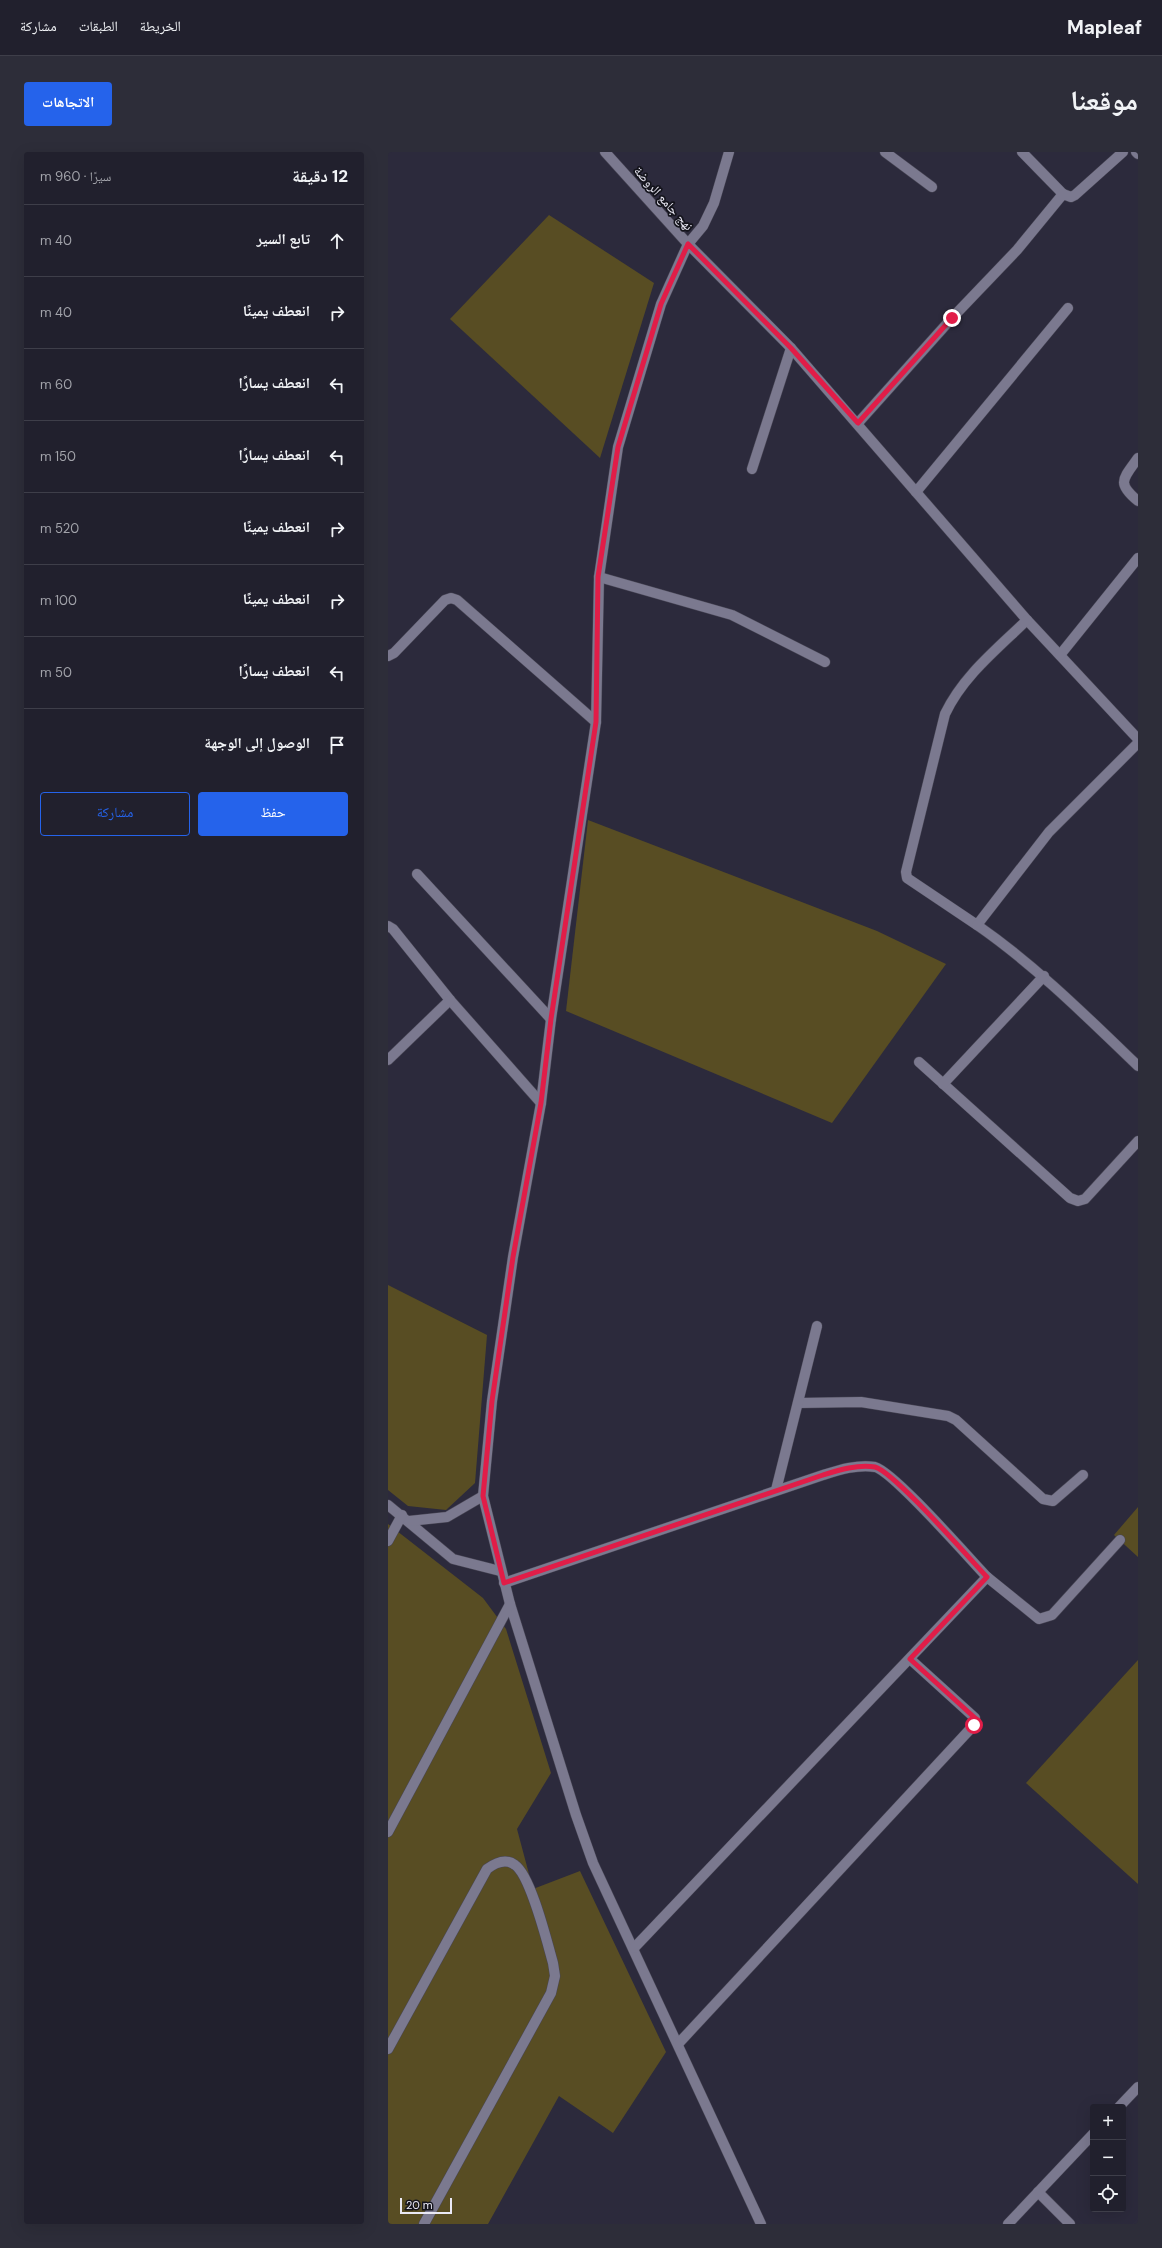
<!DOCTYPE html>
<html lang="ar">
<head>
<meta charset="utf-8">
<style>
  :root { --surface:#21202d; --page:#2d2d39; --text:#f1f3f6; --muted:#a2a3aa; --line:#3e3e49; --accent:#2563eb }
  body { margin:0; font-family:"DM Sans","Noto Naskh Arabic",sans-serif; background:var(--page); color:var(--text); direction:rtl }
  .controls { position:absolute; right:12px; bottom:12px; display:grid; overflow:hidden; border-radius:4px; box-shadow:0 4px 16px #0002 }
  .controls button { width:36px; height:36px; display:grid; place-items:center; padding:0; border:0; border-bottom:1px solid var(--line); background:var(--surface); color:var(--text); font:20px sans-serif }
  .scale { position:absolute; left:12px; bottom:10px; width:52px; box-sizing:border-box; padding-left:4px; border:2px solid #eae9f5; border-top:0; font-size:11px; line-height:14px; white-space:nowrap; color:#eae9f5; -webkit-text-stroke:3px #14141c; paint-order:stroke }
  .stop { position:absolute; width:12px; height:12px; margin:-9px; border:3px solid #e11d48; border-radius:50%; background:#fff }
  .stop.end { background:#e11d48; border-color:#fff; box-shadow:0 1px 4px #0008 }
  .list { margin:0; padding:0; list-style:none }
  h2 { display:flex; justify-content:space-between; align-items:center; height:52px; margin:0; padding:0 16px; font-size:17px }
  h2 small { font-size:13px; font-weight:400; color:var(--muted) }
  .list li { display:grid; grid-template-columns:26px 1fr auto; gap:12px; align-items:center; box-sizing:border-box; height:72px; padding:0 16px; border-top:1px solid var(--line) }
  .list b { display:block; font-size:15px; white-space:nowrap }
  .list em { font-size:13px; font-style:normal; color:var(--muted) }
  .actions { display:flex; gap:8px; padding:12px 16px }
  .actions a { flex:1; padding:9px 0; border:1px solid var(--accent); border-radius:4px; text-align:center; font-size:14px; color:var(--accent) }
  .actions .main { background:var(--accent); color:#fff }
  .icon { flex:none; width:22px; height:22px; fill:none; stroke:currentColor; stroke-width:2; stroke-linecap:round; stroke-linejoin:round }
  .map { position:relative; flex:none; width:750px; height:2072px; overflow:hidden; direction:ltr; border-radius:4px }
  header { display:flex; align-items:center; gap:24px; box-sizing:border-box; height:56px; padding:0 20px; background:var(--surface); border-bottom:1px solid var(--line) }
  header strong { font-size:19px }
  nav { display:flex; gap:22px; margin-inline-start:auto; font-size:14px }
  .intro { display:flex; align-items:center; justify-content:space-between; box-sizing:border-box; height:96px; padding:0 24px }
  h1 { margin:0; font-size:28px }
  .button { padding:10px 18px; border-radius:4px; background:var(--accent); color:#fff; font-size:14px; font-weight:700 }
  main { display:flex; gap:24px; padding:0 24px }
  aside { flex:1; background:var(--surface); border-radius:4px; box-shadow:0 4px 16px #0002 }
  .map>svg:first-child { display:block }
  .green { fill:#584d23 }
  .lines { fill:none; stroke-linecap:round; stroke-linejoin:round }
  .street-casing { stroke:#484655; stroke-width:11 }
  .street { stroke:#7b798f; stroke-width:10 }
  .route { stroke:#e11d48; stroke-width:5 }
  .labels { text-anchor:middle; stroke-width:3.5; stroke-linejoin:round; paint-order:stroke }
  .street-label { font-size:13px; fill:#eae9f5; stroke:#14141c }
</style>
</head>
<body>
<header>
<strong>Mapleaf</strong>
<nav><a>الخريطة</a><a>الطبقات</a><a>مشاركة</a></nav>
</header>
<div class="intro"><h1>موقعنا</h1><a class="button">الاتجاهات</a></div>
<main>
<div class="map">
<svg width="750" height="2072" viewBox="0 0 750 2072">
  <rect width="100%" height="100%" fill="#2c2a3c"/>
  <g class="green">
    <polygon points="161,63 266,131 212,306 62,167"/>
    <polygon points="200,668 489,779 558,812 444,971 178,859"/>
    <polygon points="0,1133 99,1183 87,1331 58,1358 20,1354 0,1338"/>
    <polygon points="750,1355 750,1405 726,1383"/>
    <polygon points="0,1372 95,1446 118,1477 163,1621 129,1677 145,1737 192,1719 278,1900 225,1981 171,1944 100,2072 0,2072"/>
    <polygon points="750,1508 750,1732 638,1631"/>
  </g>
  <g class="lines">
    <defs>
      <g id="street">
        <polyline points="217,0 300,92 403,196 639,468 750,587"/>
        <polyline points="341,0 326,51 315,74 300,92 273,152 230,295 211,425 208,570 163,867 153,951 125,1105 104,1249 95,1344 122,1452 188,1663 205,1711 373,2072"/>
        <polyline points="497,0 544,35"/>
        <polyline points="634,0 675,42"/>
        <polyline points="748,0 750,2"/>
        <polyline points="470,271 564,166 629,98 675,42 683,45 687,43 735,0"/>
        <path d="M750,306C735,327 728,331 750,349"/>
        <polyline points="364,317 403,196"/>
        <polyline points="528,340 680,156"/>
        <polyline points="211,425 344,463 437,510"/>
        <path d="M639,468C609,497 575,524 557,562L518,720L519,726L589,773L661,680L750,591"/>
        <polyline points="672,503 750,406"/>
        <polyline points="0,504 6,501 57,448 63,446 69,448 208,570"/>
        <polyline points="29,722 163,867"/>
        <path d="M589,773C648,814 698,864 750,914"/>
        <polyline points="0,774 5,777 62,848 153,951"/>
        <polyline points="0,908 62,848"/>
        <polyline points="531,910 682,1046 690,1049 697,1047 750,989"/>
        <polyline points="555,932 656,824"/>
        <polyline points="410,1251 473,1250 560,1264 568,1268 655,1347 665,1349 695,1323"/>
        <polyline points="388,1338 429,1174"/>
        <polyline points="0,1353 65,1407 112,1419"/>
        <polyline points="21,1369 59,1365 95,1344"/>
        <polyline points="0,1389 14,1363"/>
        <path d="M116,1431L435,1323C451,1318 470,1312 487,1315C506,1320 580,1405 599,1425"/>
        <polyline points="0,1680 122,1452"/>
        <polyline points="246,1796 599,1425 651,1467 664,1463 732,1388"/>
        <polyline points="290,1892 586,1573 587,1566 522,1507"/>
        <path d="M0,1897L99,1717C107,1711 118,1706 127,1713C143,1724 159,1790 165,1811L167,1824L163,1841L36,2072"/>
        <polyline points="731,1955 750,1935"/>
        <polyline points="650,2040 682,2072"/>
        <polyline points="620,2072 705,1982"/>
      </g>
    </defs>
    <use href="#street" class="street-casing"/>
    <use href="#street" class="street"/>
  </g>
  <g class="lines">
    <path class="route" d="M564,166L470,271L403,196L300,92L273,152L230,295L210,425L208,570L163,867L153,951L125,1105L104,1249L95,1344L116,1431L435,1323C451,1318 470,1312 487,1315C506,1320 580,1405 599,1425L522,1507L587,1566L586,1573"/>
  </g>
  <g class="labels">
    <g class="street-label">
      <text transform="translate(276 46) rotate(48)" y="5">نهج جامع الروضة</text>
    </g>
  </g>
</svg>
<div class="controls">
<button>+</button>
<button>−</button>
<button><svg class="icon" aria-label="locate" viewBox="0 0 24 24"><circle cx="12" cy="12" r="6"/><path d="M12 2v4M12 18v4M2 12h4M18 12h4"/></svg></button>
</div>
<div class="scale">20 m</div>
<div class="stop" style="left:586px;top:1573px"></div>
<div class="stop end" style="left:564px;top:166px"></div>
</div>
<aside>
<h2>12 دقيقة<small>سيرًا · 960 m</small></h2>
<ul class="list">
<li><svg class="icon" aria-label="ahead" viewBox="0 0 24 24"><path d="M12 20V5M6 11l6-6 6 6"/></svg><div><b>تابع السير</b></div><em>40 m</em></li>
<li><svg class="icon" aria-label="right" viewBox="0 0 24 24"><path d="M7 20v-9h11M14 6l5 5-5 5"/></svg><div><b>انعطف يمينًا</b></div><em>40 m</em></li>
<li><svg class="icon" aria-label="left" viewBox="0 0 24 24"><path d="M17 20v-9H6M10 6l-5 5 5 5"/></svg><div><b>انعطف يسارًا</b></div><em>60 m</em></li>
<li><svg class="icon" aria-label="left" viewBox="0 0 24 24"><path d="M17 20v-9H6M10 6l-5 5 5 5"/></svg><div><b>انعطف يسارًا</b></div><em>150 m</em></li>
<li><svg class="icon" aria-label="right" viewBox="0 0 24 24"><path d="M7 20v-9h11M14 6l5 5-5 5"/></svg><div><b>انعطف يمينًا</b></div><em>520 m</em></li>
<li><svg class="icon" aria-label="right" viewBox="0 0 24 24"><path d="M7 20v-9h11M14 6l5 5-5 5"/></svg><div><b>انعطف يمينًا</b></div><em>100 m</em></li>
<li><svg class="icon" aria-label="left" viewBox="0 0 24 24"><path d="M17 20v-9H6M10 6l-5 5 5 5"/></svg><div><b>انعطف يسارًا</b></div><em>50 m</em></li>
<li><svg class="icon" aria-label="arrive" viewBox="0 0 24 24"><path d="M6 21V4h12l-3 4 3 4H6"/></svg><div><b>الوصول إلى الوجهة</b></div></li>
</ul>
<div class="actions"><a class="main">حفظ</a><a>مشاركة</a></div>
</aside>
</main>
</body>
</html>
